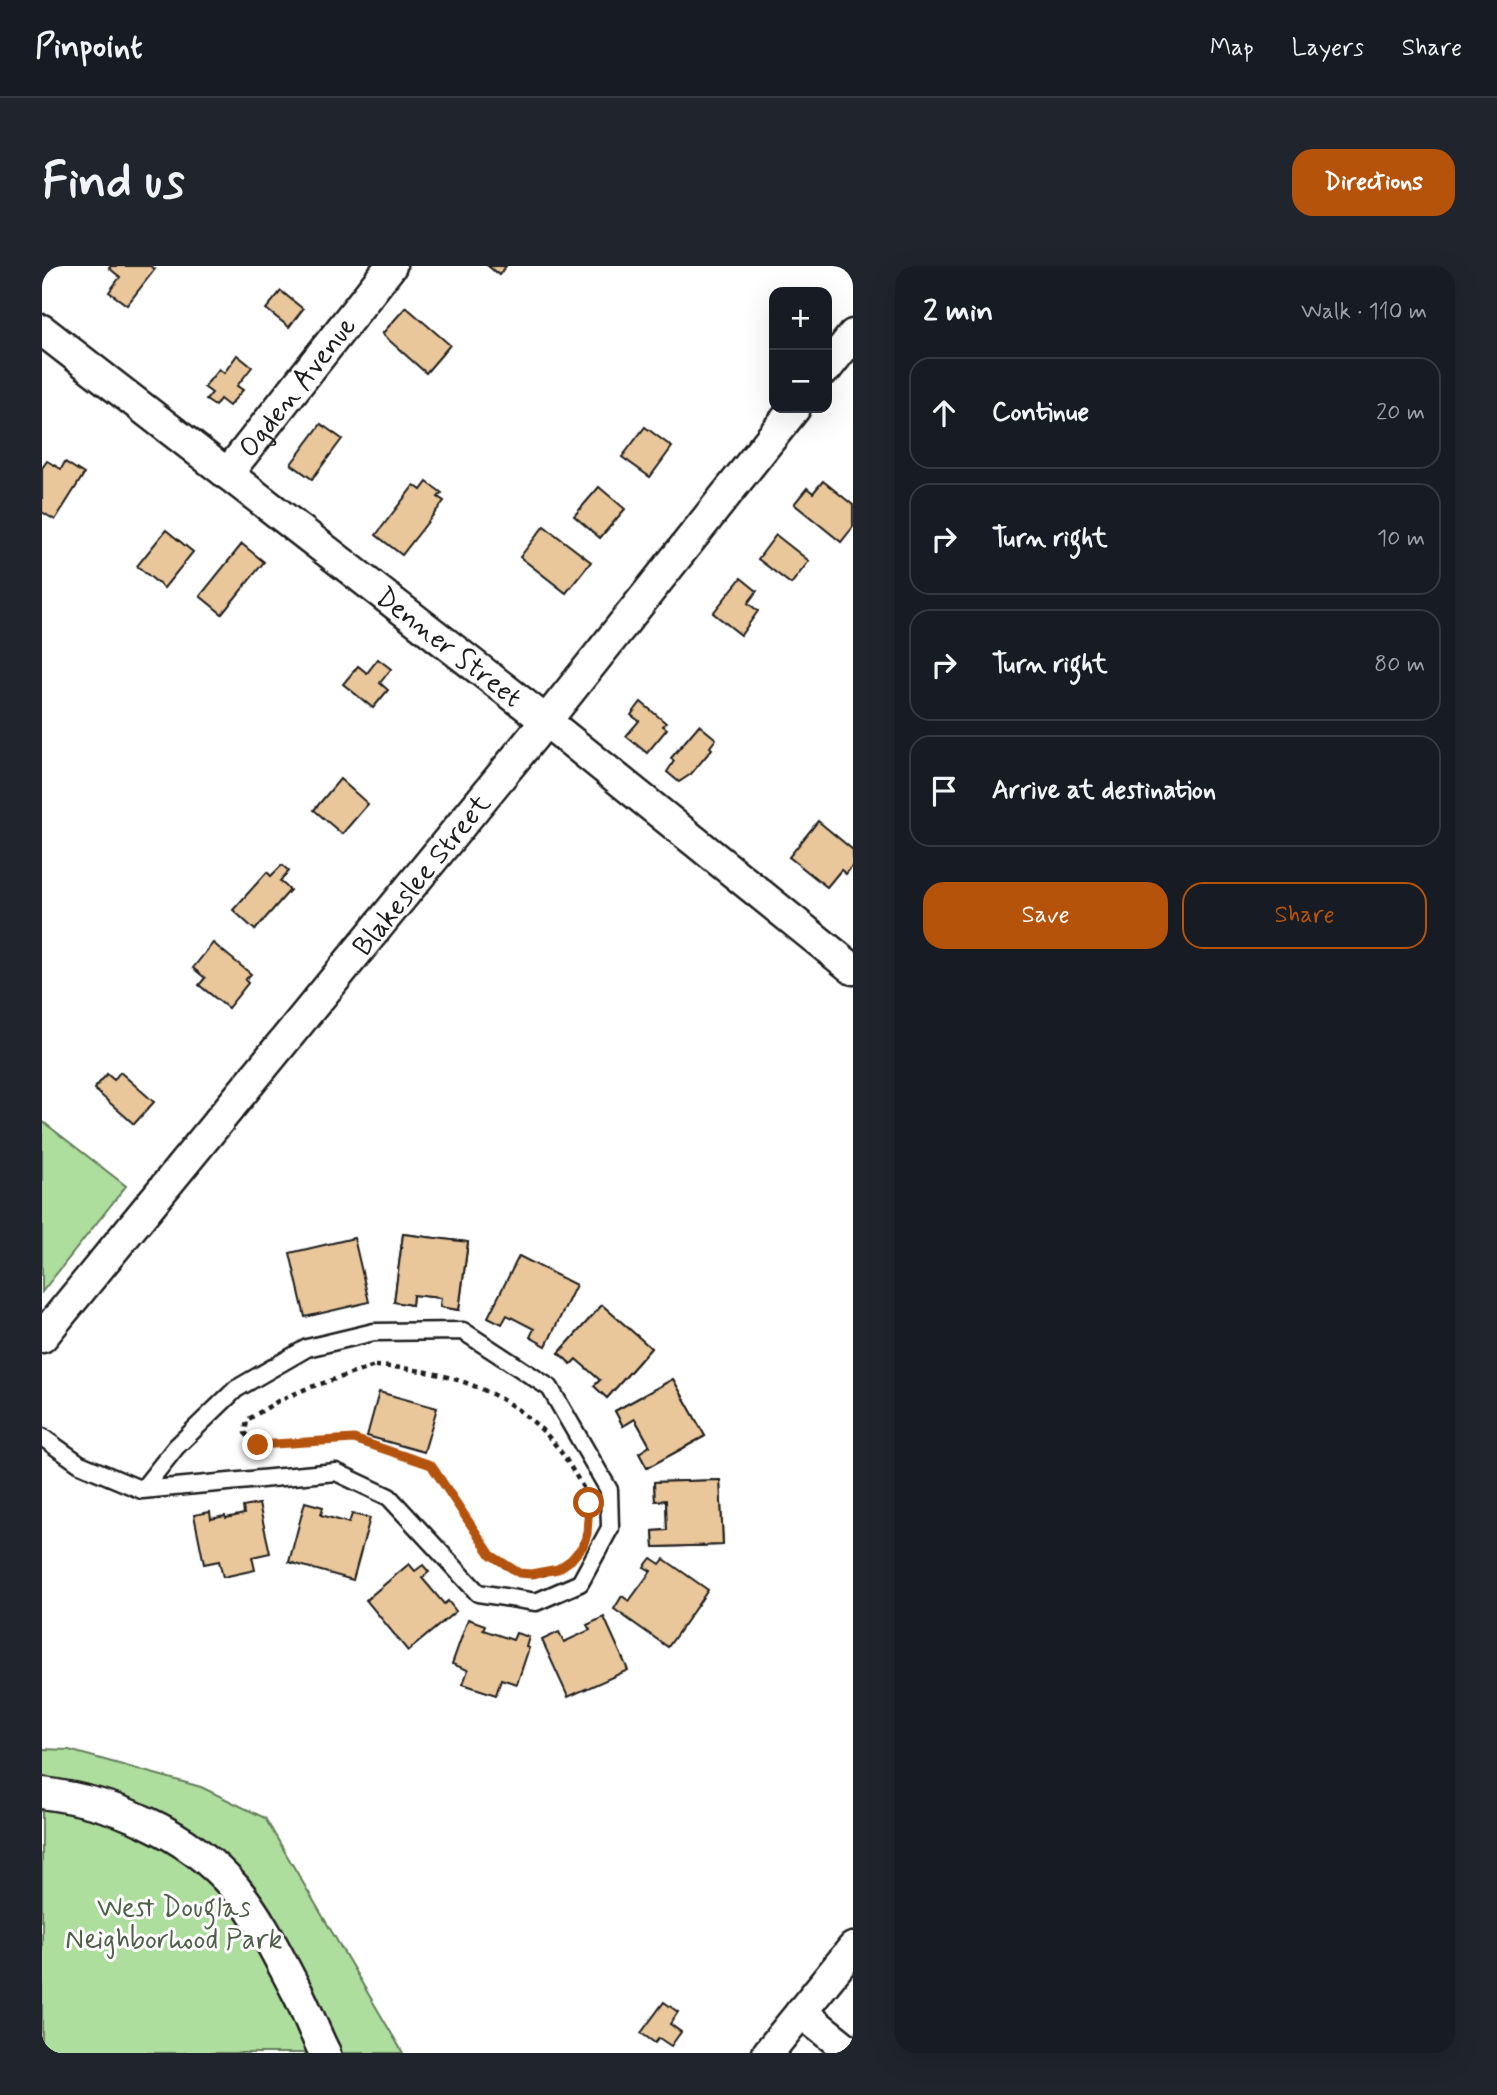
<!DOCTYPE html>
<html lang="en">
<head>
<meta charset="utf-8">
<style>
  :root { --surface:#171b24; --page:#20242c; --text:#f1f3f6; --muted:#9ea1a6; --line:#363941; --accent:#b45309 }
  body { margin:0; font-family:Mynerve,sans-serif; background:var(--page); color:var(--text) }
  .controls { position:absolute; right:21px; top:21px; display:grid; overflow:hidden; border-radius:14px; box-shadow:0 7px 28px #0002 }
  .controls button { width:63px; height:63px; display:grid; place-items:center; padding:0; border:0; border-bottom:2px solid var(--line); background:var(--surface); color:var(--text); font:35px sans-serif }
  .stop { position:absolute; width:21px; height:21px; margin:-16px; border:5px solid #b45309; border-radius:50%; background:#fff }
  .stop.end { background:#b45309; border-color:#fff; box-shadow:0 2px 7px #0008 }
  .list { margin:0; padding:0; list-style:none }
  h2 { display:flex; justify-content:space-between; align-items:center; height:91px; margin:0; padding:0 28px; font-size:30px }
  h2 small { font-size:23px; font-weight:400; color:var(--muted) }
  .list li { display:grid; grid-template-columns:46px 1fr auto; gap:21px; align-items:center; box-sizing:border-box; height:112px; margin:0 14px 14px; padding:0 14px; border:2px solid var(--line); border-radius:21px }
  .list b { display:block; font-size:26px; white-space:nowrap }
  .list em { font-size:23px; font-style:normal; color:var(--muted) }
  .actions { display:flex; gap:14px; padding:21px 28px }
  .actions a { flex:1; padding:16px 0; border:2px solid var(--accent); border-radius:21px; text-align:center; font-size:24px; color:var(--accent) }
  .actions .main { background:var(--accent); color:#fff }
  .icon { flex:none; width:38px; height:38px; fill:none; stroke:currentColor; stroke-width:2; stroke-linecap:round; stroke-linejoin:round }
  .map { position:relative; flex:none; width:811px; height:1787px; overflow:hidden; border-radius:21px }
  header { display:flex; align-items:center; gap:42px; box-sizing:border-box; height:98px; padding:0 35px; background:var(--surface); border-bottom:2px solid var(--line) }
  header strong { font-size:33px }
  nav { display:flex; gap:38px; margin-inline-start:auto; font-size:24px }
  .intro { display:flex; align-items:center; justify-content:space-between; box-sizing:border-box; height:168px; padding:0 42px }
  h1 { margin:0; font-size:49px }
  .button { padding:18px 32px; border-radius:21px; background:var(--accent); color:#fff; font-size:24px; font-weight:700 }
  main { display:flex; gap:42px; padding:0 42px }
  aside { flex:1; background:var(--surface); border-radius:21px; box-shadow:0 7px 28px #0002 }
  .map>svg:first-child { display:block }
  .green { fill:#aede9e; stroke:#657d5d; stroke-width:2 }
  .building { fill:#e9c79b; stroke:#1c1c1c; stroke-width:2 }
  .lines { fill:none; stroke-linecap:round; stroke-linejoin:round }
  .lane-casing { stroke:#1c1c1c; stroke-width:21 }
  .street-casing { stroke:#1c1c1c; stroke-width:35 }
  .path { stroke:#1c1c1c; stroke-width:4.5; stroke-dasharray:5 5; stroke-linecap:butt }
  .lane { stroke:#fff; stroke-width:16 }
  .street { stroke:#fff; stroke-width:30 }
  .route { stroke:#b45309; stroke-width:9 }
  .labels { text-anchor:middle; stroke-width:6; stroke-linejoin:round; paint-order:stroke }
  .street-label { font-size:28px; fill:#1c1c1c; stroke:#fff }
  .park-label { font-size:28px; fill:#4f604a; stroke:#fff }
</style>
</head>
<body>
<header>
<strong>Pinpoint</strong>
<nav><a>Map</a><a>Layers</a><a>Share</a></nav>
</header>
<div class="intro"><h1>Find us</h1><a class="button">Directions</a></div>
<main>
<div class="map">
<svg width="811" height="1787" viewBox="0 0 811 1787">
  <rect width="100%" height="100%" fill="#fff"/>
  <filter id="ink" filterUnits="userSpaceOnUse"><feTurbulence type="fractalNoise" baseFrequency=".0143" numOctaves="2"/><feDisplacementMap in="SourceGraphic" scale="14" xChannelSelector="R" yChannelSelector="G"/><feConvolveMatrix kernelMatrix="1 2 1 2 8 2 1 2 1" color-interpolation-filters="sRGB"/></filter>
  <g filter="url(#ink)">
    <g class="green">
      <polygon points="0,855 84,920 0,1026"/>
      <polygon points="0,1483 27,1484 159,1521 223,1552 361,1787 0,1787"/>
    </g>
    <g class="building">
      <polygon points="69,0 108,0 113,3 85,39 67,26 78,11 67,2"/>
      <polygon points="446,0 464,0 457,9"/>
      <polygon points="239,25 261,43 247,61 224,43"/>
      <polygon points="364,41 408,79 384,107 340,68"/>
      <polygon points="195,89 210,101 195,120 201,124 187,140 178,133 173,140 164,134 170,127 162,121 177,103 182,107"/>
      <polygon points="279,158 300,173 270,213 249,198"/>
      <polygon points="603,161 630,181 608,211 580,191"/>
      <polygon points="5,195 19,203 23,196 42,208 13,254 0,246 0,202"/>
      <polygon points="781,215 811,239 811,261 799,276 752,238 765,222 771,227"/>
      <polygon points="385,216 400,227 396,231 402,235 360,289 334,269 372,219 379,224"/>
      <polygon points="557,221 583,243 558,272 532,250"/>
      <polygon points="502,260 549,296 524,327 478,291"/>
      <polygon points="124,264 151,286 122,322 95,300"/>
      <polygon points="734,269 767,295 749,318 716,293"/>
      <polygon points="200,278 222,296 180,348 158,330"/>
      <polygon points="699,312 715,325 706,337 716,345 699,369 671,347"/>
      <polygon points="336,393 349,403 338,417 346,424 331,442 301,418 316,400 325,407"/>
      <polygon points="599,436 624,457 621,460 625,463 605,487 584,470 597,455 589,449"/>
      <polygon points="657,459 674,473 668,481 670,483 649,508 637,516 625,506 632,495 629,492"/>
      <polygon points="298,513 326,538 300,568 272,544"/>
      <polygon points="776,555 811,584 811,599 804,608 799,604 785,621 747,591"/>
      <polygon points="240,599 247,605 238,615 248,624 213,664 191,644 225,606 229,610"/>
      <polygon points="171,677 209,708 203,714 206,717 186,742 157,719 163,712 151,702"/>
      <polygon points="78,806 112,836 92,858 52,823 65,808 72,814"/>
      <polygon points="361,968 426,976 417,1044 398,1041 399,1032 371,1029 370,1039 352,1036"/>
      <polygon points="361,968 426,976 417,1044 398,1041 399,1032 371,1029 370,1039 352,1036"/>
      <polygon points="312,972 327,1036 263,1051 248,987"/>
      <polygon points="477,990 534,1019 504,1080 488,1071 492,1063 465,1049 460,1058 446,1051"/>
      <polygon points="560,1039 609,1082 565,1132 552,1120 558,1114 534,1093 529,1098 517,1087"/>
      <polygon points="560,1039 609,1082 565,1132 552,1120 558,1114 534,1093 529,1098 517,1087"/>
      <polygon points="631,1113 663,1170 605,1202 597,1187 608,1180 593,1153 581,1160 573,1145"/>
      <polygon points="631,1113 663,1170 605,1202 597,1187 608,1180 593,1153 581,1160 573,1145"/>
      <polygon points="337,1126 395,1142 382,1186 325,1170"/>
      <polygon points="678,1214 681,1279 612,1281 611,1265 625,1264 624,1234 613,1235 612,1216"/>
      <polygon points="678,1214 681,1279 612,1281 611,1265 625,1264 624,1234 613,1235 612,1216"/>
      <polygon points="263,1236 281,1241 279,1249 307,1257 310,1248 328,1252 311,1314 247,1296"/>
      <polygon points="217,1238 228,1287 210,1291 213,1304 181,1311 177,1295 162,1298 152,1249 168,1246 169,1253 183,1250 184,1252 202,1248 201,1241"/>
      <polygon points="609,1292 618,1298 622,1293 666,1324 626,1381 572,1343 580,1330 587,1335 609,1305 602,1301"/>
      <polygon points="367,1298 373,1305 381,1299 387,1306 380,1312 402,1338 406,1335 414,1345 366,1385 324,1334"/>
      <polygon points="562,1351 586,1404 526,1431 500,1374 517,1366 522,1376 548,1364 545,1359"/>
      <polygon points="426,1353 443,1359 441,1364 471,1374 474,1367 487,1371 484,1381 487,1382 475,1418 459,1413 454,1429 421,1418 426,1404 410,1398"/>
      <polygon points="622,1736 636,1746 628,1758 639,1766 629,1780 617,1772 613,1777 599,1767"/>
    </g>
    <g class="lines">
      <defs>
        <polyline id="lane" points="0,1171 38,1198 100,1224 294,1206 347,1231 436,1327 494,1336 538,1317 568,1262 567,1224 508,1122 421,1065 332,1066 265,1082 194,1123 134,1181 100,1224"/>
        <g id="street">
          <path id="s1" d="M0,64L504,455L811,703"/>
          <polyline points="785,102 811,69"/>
          <path id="s2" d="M185,208L349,0"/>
          <path id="s3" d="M0,1071L504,455L753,142"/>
          <path d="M0,1527C72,1536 145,1566 193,1622C218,1652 236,1690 254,1724C265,1744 272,1766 283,1787"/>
          <polyline points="759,1746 810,1787"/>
          <polyline points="726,1787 811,1682"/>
        </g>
      </defs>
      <use href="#lane" class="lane-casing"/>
      <use href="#street" class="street-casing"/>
      <path class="path" d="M333,1100C413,1103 491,1133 531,1205C537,1215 546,1227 547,1239C554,1277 516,1321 475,1306C465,1303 457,1296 449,1289L389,1199L312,1173L216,1179L203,1167L205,1154L236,1135L266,1122Z"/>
      <use href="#lane" class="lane"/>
      <use href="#street" class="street"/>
    </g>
  </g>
  <g class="lines" filter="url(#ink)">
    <polyline class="route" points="216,1179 312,1173 389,1199 449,1289 477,1307 489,1308 516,1303 529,1294 541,1280 545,1268 547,1237"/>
  </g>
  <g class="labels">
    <g class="street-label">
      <text dy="10" stroke="none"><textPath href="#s2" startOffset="112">Ogden Avenue</textPath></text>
      <text dy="10" stroke="none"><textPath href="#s1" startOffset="516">Denner Street</textPath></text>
      <text dy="10" stroke="none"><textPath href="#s3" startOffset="598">Blakeslee Street</textPath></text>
    </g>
    <g class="park-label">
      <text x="132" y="1650">West Douglas<tspan x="132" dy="32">Neighborhood Park</tspan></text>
    </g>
  </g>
</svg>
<div class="controls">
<button>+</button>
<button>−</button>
</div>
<div class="stop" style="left:547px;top:1237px"></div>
<div class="stop end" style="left:216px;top:1179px"></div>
</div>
<aside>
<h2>2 min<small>Walk · 110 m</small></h2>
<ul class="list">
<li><svg class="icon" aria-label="ahead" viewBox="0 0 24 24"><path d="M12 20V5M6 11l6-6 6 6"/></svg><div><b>Continue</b></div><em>20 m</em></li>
<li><svg class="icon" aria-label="right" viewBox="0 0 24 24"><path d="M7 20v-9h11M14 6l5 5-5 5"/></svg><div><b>Turn right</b></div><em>10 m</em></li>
<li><svg class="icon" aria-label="right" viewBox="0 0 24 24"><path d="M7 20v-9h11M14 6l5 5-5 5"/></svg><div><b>Turn right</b></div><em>80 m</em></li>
<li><svg class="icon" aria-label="arrive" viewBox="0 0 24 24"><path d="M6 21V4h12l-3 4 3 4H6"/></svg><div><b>Arrive at destination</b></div></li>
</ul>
<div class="actions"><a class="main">Save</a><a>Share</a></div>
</aside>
</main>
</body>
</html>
